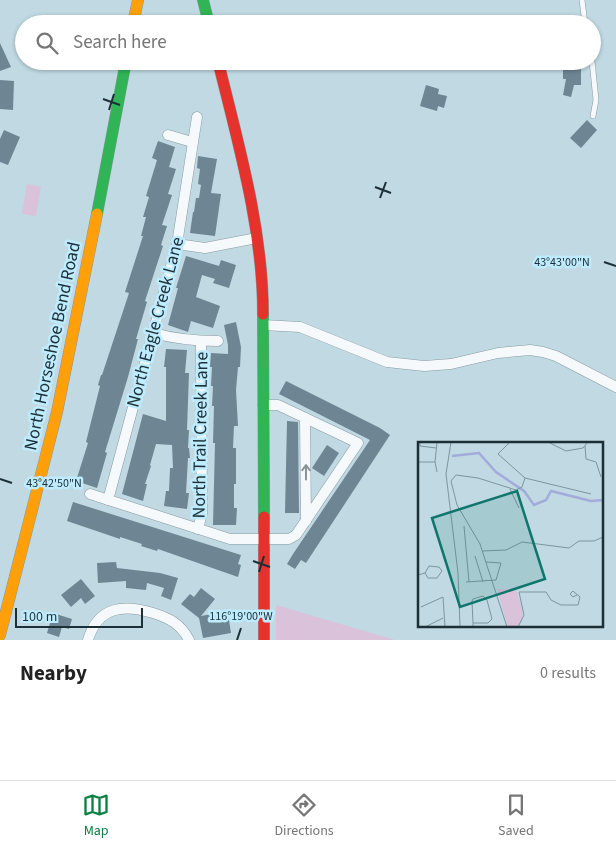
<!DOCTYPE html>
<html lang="en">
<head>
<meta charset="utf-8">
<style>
  :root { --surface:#fff; --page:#f2f2f2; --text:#222; --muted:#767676; --line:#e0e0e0; --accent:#0b8043 }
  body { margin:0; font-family:"Source Sans 3",sans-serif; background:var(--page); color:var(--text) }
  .scale { position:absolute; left:15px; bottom:12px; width:128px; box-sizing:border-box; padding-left:5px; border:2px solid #1c2f36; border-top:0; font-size:14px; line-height:18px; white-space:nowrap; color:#1c2f36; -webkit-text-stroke:4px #beecfe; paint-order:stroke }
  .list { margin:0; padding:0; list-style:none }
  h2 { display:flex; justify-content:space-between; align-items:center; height:65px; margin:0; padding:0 20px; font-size:21px }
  h2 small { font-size:16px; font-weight:400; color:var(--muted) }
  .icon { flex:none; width:28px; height:28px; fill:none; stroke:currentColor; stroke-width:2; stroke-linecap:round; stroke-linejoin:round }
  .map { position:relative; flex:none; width:616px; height:640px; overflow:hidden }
  .search { position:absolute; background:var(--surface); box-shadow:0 1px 4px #0004; left:15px; right:15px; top:15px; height:55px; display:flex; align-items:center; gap:12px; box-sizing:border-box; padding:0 18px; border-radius:28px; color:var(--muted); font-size:19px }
  .sheet { height:140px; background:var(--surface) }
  nav { display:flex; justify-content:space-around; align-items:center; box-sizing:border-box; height:70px; border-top:1px solid var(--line); background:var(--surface); font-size:14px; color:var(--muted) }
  nav a { display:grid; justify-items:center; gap:2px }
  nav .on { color:var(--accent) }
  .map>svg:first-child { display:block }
  .green { fill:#d9c2da }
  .building { fill:#6e8693 }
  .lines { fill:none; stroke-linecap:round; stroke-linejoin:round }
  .lane-casing { stroke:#879ba2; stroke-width:6 }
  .street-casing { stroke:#879ba2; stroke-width:11 }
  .fast-casing { stroke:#879ba2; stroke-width:12 }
  .slow-casing { stroke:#879ba2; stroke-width:12 }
  .jam-casing { stroke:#879ba2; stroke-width:12 }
  .lane { stroke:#f6f9fb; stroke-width:5 }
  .street { stroke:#f6f9fb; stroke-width:10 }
  .fast { stroke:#30b455; stroke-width:11 }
  .slow { stroke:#ff9f0a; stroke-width:11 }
  .jam { stroke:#e5322d; stroke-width:11 }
  .oneway { stroke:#899498 }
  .ticks { fill:none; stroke:#1c2f36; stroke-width:2 }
  .labels { text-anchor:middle; stroke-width:5; stroke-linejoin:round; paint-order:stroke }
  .street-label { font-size:18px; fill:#1c2f36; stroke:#beecfe }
  .inset-river { fill:none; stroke:#a3abdb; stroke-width:2.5 }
  .inset-road { fill:none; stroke:#7e959d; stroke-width:1 }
  .view { fill:#0f766e; fill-opacity:0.15; stroke:#0f766e; stroke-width:2.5 }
  .inset-edge { fill:none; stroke:#1c2f36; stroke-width:2.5 }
  .ticks-label { font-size:12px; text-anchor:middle; fill:#1c2f36; stroke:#beecfe; stroke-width:5; stroke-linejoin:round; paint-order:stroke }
</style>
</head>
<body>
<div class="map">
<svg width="616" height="640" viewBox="0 0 616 640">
  <rect width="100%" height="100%" fill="#c0d9e2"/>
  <g class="green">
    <polygon points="27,184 41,187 36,216 22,214"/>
    <polygon points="276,605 395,640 276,640"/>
  </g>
  <g class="building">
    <polygon points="0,43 11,67 0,71"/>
    <polygon points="581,68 581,85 574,85 571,97 563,95 566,79 563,79 563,69"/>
    <polygon points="0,80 14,81 13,110 0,109"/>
    <polygon points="426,85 439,89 438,94 447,96 444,108 438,106 437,111 420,106"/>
    <polygon points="587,120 597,130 581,148 570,138"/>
    <polygon points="4,130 20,137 8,165 0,162 0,139"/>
    <polygon points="158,141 175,147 169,167 176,169 168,194 172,195 162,225 167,226 161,245 163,246 145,301 147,302 136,339 138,339 128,377 105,452 107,453 97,488 76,481 88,443 86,442 100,386 98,385 101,375 102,375 129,293 125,292 143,236 141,236 146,217 143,217 149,197 146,196 157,160 152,158"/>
    <polygon points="198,156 217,159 211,193 221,194 215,236 190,233 193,212 194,212 196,198 199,198 201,185 198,184 200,169 197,168"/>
    <polygon points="186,256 219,266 221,260 236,265 229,288 213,283 215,279 202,275 196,297 220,306 213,328 191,321 188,332 168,325 178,288 176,288"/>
    <polygon points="236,322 241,347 240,367 238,367 236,390 238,426 234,426 233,448 236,448 236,484 234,484 234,508 237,508 236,525 213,525 215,443 213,443 214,406 212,406 213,386 211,386 212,367 210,367 211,353 228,354 228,345 224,325"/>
    <polygon points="166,349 187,350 185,373 189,373 187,430 189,430 188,448 189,448 190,458 188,458 186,493 189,493 187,509 164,506 166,491 169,491 170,468 173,468 172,445 156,444 150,465 151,466 145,484 147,484 143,501 122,494 143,414 166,421 166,367 164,367"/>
    <polygon points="286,381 380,428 390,435 306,563 301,560 295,569 287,564 293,554 370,440 279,394"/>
    <polygon points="287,421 298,422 299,513 285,513"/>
    <polygon points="327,445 339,453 324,476 312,468"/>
    <polygon points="73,502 241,555 238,564 241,565 238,577 158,549 157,551 141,546 142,544 120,537 120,539 67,521"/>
    <polygon points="116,562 117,568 160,573 178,578 171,600 161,596 164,588 147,583 146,590 126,588 126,581 98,583 97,563"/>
    <polygon points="81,579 95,596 85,604 81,598 71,607 61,595"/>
    <polygon points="201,588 215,599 201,616 223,612 223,615 228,614 231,633 203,638 199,618 181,604 190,594 194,597"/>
    <polygon points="53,613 72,619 69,629 62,627 59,637 47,633"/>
  </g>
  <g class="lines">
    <defs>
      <g id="lane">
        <polyline points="582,0 585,24"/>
        <polyline points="592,61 596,100 593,116"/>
      </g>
      <g id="street">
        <polyline points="168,135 192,142"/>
        <polyline points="177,244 205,248 257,238"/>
        <polyline points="263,325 300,327 387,362 424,366 451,364 498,353 530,350 543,352 556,356 616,387"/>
        <path d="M153,333C175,339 195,341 218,341"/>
        <polyline points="305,418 306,521"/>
        <polyline points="90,494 230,539 289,539 296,535 358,443 278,405 263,405"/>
        <polyline points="108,500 177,244 197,117"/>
        <polyline points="198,529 202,513 201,341"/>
        <path d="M88,640C98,606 124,604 153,613C169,618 181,624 189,640"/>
      </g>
      <g id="fast">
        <polyline points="203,0 209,24"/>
        <polyline points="97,214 126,61"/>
        <polyline points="263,314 264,517"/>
      </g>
      <g id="slow">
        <polyline points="133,24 138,0"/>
        <polyline points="0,635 57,412 97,214"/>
      </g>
      <g id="jam">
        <path d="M218,61C238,143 263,228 263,314"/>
        <polyline points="264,517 264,640"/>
      </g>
    </defs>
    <use href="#lane" class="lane-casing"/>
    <use href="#street" class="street-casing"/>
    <use href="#fast" class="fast-casing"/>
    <use href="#slow" class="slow-casing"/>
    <use href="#jam" class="jam-casing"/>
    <use href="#lane" class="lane"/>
    <use href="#street" class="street"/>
    <use href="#fast" class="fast"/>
    <use href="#slow" class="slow"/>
    <use href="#jam" class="jam"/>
  </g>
  <defs><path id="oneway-shaft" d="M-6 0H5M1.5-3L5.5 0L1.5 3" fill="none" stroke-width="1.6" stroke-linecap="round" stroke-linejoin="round" transform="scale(1.25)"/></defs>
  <use class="oneway" href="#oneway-shaft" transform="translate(306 472) rotate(-90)"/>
  <path class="ticks" d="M103,99L120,105M109,110L114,94M375,187L391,193M380,198L386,182M604,262L616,266M0,479L12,483M253,561L270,567M259,572L264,556M237,640L241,628"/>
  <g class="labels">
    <g class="street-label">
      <text transform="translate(155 322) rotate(-75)" y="6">North Eagle Creek Lane</text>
      <text transform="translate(52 346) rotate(-78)" y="6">North Horseshoe Bend Road</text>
      <text transform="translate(200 435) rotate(-89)" y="6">North Trail Creek Lane</text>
    </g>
  </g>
  <g transform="translate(418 442)">
    <rect width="185" height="185" fill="#c0d9e2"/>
    <path d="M79,147H98L105,169L103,181L98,185H90Z" fill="#d9c2da"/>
    <path class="inset-river" d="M34,14L61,11L78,30L106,49L116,63L128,58L133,49L173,59L185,58"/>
    <path class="inset-road" d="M2,0V4L18,6M19,0L17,20L19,30M33,0L28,32L40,131L42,185M92,0L80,12L107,36L173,52M130,0L148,9L165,6L170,0M167,4L168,17L178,20L183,35M0,20H17M92,47L101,66M46,84L51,140M64,109L88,108L104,100L151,106L161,99H176L185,95M57,114L65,140M0,133L7,131L11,124L21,125L24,129L19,136H10L7,131M48,140L78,138L83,121L68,120M3,165L25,155L27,185M55,181H70L74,177L69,158L65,154L55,157L54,159L55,181V185M7,185L25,176M89,185L62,102L39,63L33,39L38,33L60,36L98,48L104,45L107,36M100,185L106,173L101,150H128L133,158L143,163H160L162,155L161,154L156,150L155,149L152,152L155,155L159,153"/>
    <path class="view" d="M99,49L127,137L42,165L14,76Z"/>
    <rect width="185" height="185" class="inset-edge"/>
  </g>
  <g class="ticks-label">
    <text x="562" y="266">43°43'00"N</text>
    <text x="54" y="487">43°42'50"N</text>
    <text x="241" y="620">116°19'00"W</text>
  </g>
</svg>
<div class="scale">100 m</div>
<div class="search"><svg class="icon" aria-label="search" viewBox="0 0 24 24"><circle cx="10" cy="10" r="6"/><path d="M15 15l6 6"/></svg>Search here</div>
</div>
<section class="sheet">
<h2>Nearby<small>0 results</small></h2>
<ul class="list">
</ul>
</section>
<nav>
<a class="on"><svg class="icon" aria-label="map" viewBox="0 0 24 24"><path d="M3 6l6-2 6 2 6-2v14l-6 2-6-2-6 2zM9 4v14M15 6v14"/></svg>Map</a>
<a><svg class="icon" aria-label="directions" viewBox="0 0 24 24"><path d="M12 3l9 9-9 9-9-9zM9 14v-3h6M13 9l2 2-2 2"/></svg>Directions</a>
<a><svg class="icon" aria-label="saved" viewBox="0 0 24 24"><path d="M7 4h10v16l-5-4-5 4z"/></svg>Saved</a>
</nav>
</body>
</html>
